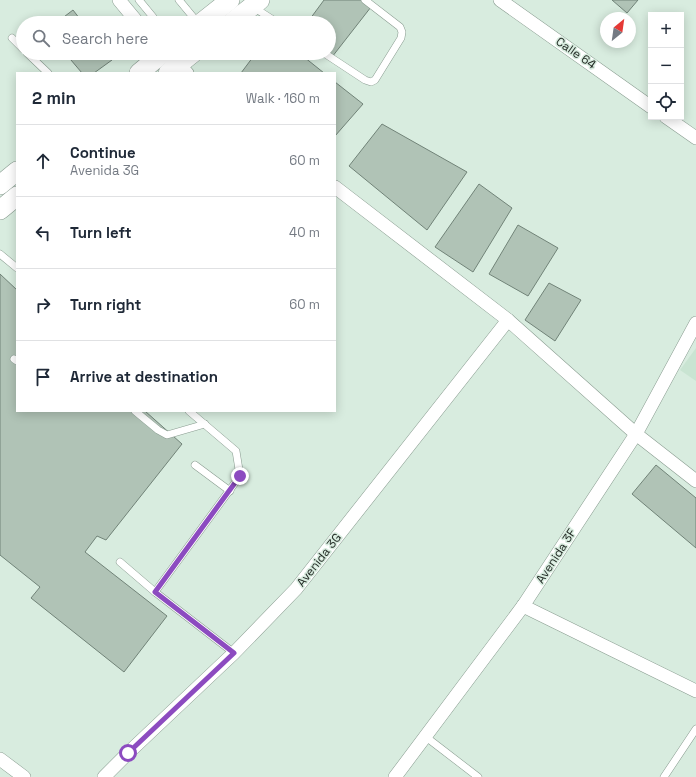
<!DOCTYPE html>
<html lang="en">
<head>
<meta charset="utf-8">
<style>
  :root { --surface:#fff; --page:#f6f6f7; --text:#1f2937; --muted:#747a83; --line:#e0e1e3 }
  body { margin:0; font-family:"Space Grotesk",sans-serif; background:var(--page); color:var(--text) }
  .controls { position:absolute; right:12px; top:12px; display:grid; overflow:hidden; border-radius:0px; box-shadow:0 2px 10px #0003 }
  .controls button { width:36px; height:36px; display:grid; place-items:center; padding:0; border:0; border-bottom:1px solid var(--line); background:var(--surface); color:var(--text); font:20px sans-serif }
  .compass { position:absolute; left:600px; top:12px; width:36px; height:36px; border-radius:50%; background:var(--surface); box-shadow:0 2px 10px #0003; rotate:29deg }
  .stop { position:absolute; width:12px; height:12px; margin:-9px; border:3px solid #8c4bc0; border-radius:50%; background:#fff }
  .stop.end { background:#8c4bc0; border-color:#fff; box-shadow:0 1px 4px #0008 }
  .list { margin:0; padding:0; list-style:none }
  h2 { display:flex; justify-content:space-between; align-items:center; height:52px; margin:0; padding:0 16px; font-size:17px }
  h2 small { font-size:13px; font-weight:400; color:var(--muted) }
  .list li { display:grid; grid-template-columns:26px 1fr auto; gap:12px; align-items:center; box-sizing:border-box; height:72px; padding:0 16px; border-top:1px solid var(--line) }
  .list b { display:block; font-size:15px; white-space:nowrap }
  .list p { margin:0; font-size:13px; white-space:nowrap; color:var(--muted) }
  .list em { font-size:13px; font-style:normal; color:var(--muted) }
  .icon { flex:none; width:22px; height:22px; fill:none; stroke:currentColor; stroke-width:2; stroke-linecap:round; stroke-linejoin:round }
  .map { position:relative; flex:none; width:696px; height:777px; overflow:hidden }
  .search { position:absolute; background:var(--surface); box-shadow:0 2px 10px #0003; left:16px; top:16px; width:320px; height:44px; display:flex; align-items:center; gap:10px; box-sizing:border-box; padding:0 14px; border-radius:22px; color:var(--muted); font-size:15px }
  .panel { position:absolute; background:var(--surface); box-shadow:0 2px 10px #0003; left:16px; top:72px; width:320px; height:340px; border-radius:0px }
  .map>svg:first-child { display:block }
  .built { fill:#c9e4d2 }
  .building { fill:#b0c3b6; stroke:#718378 }
  .lines { fill:none; stroke-linecap:round; stroke-linejoin:round }
  .lane-casing { stroke:#899c90; stroke-width:8 }
  .street-casing { stroke:#899c90; stroke-width:14 }
  .secondary-casing { stroke:#899c90; stroke-width:20 }
  .lane { stroke:#fff; stroke-width:7 }
  .street { stroke:#fff; stroke-width:13 }
  .secondary { stroke:#fff; stroke-width:19 }
  .route { stroke:#8c4bc0; stroke-width:5 }
  .labels { text-anchor:middle; stroke-width:3; stroke-linejoin:round; paint-order:stroke }
  .street-label { font-size:12px; fill:#1d241f; stroke:#d8ecdf }
</style>
</head>
<body>
<div class="map">
<svg width="696" height="777" viewBox="0 0 696 777">
  <rect width="100%" height="100%" fill="#d8ecdf"/>
  <polygon class="built" points="696,348 696,381 680,370"/>
  <g class="building">
    <polygon points="324,0 361,0 371,7 332,57 329,53 329,23 307,23"/>
    <polygon points="612,0 638,0 627,13"/>
    <polygon points="73,10 83,23 56,23"/>
    <polygon points="65,53 107,53 112,60 94,73 82,73"/>
    <polygon points="256,53 299,53 324,73 241,73"/>
    <polygon points="335,82 363,104 335,136"/>
    <polygon points="382,124 467,172 427,230 349,166"/>
    <polygon points="479,184 512,208 473,272 435,247"/>
    <polygon points="518,225 558,248 528,296 489,274"/>
    <polygon points="0,274 17,290 17,411 145,411 182,444 106,540 97,536 85,552 167,616 124,672 31,598 40,587 0,555"/>
    <polygon points="549,283 581,300 555,341 525,320"/>
    <polygon points="656,465 696,498 696,548 632,494"/>
  </g>
  <g class="lines">
    <defs>
      <g id="lane">
        <polyline points="139,0 153,17 154,23"/>
        <polyline points="179,0 198,23"/>
        <polyline points="253,7 278,23"/>
        <polyline points="12,38 23,49"/>
        <polyline points="27,53 48,73"/>
        <polyline points="324,53 365,80 371,82 375,80 401,38 402,32 400,27 365,0"/>
        <polyline points="0,254 17,268"/>
        <polyline points="14,359 17,361"/>
        <polyline points="135,411 158,430 167,435 205,424"/>
        <polyline points="189,411 236,451 240,476 155,592 234,653"/>
        <polyline points="195,465 230,491"/>
        <polyline points="120,562 155,592"/>
        <polyline points="426,737 478,777"/>
        <polyline points="664,777 696,729"/>
      </g>
      <g id="street">
        <polyline points="119,0 138,23"/>
        <polyline points="500,0 651,107"/>
        <polyline points="171,60 187,73"/>
        <polyline points="666,117 696,138"/>
        <polyline points="335,187 508,320 636,434 696,481"/>
        <polyline points="523,606 696,691"/>
        <polyline points="0,759 24,777"/>
        <polyline points="104,777 128,753 234,653 296,589 508,320"/>
        <polyline points="395,777 523,606 636,434 696,323"/>
      </g>
      <g id="secondary">
        <polyline points="201,23 230,0"/>
        <polyline points="231,23 260,0"/>
        <polyline points="139,73 163,53"/>
        <polyline points="168,73 193,53"/>
        <polyline points="0,185 17,171"/>
        <polyline points="0,210 17,196"/>
      </g>
    </defs>
    <use href="#lane" class="lane-casing"/>
    <use href="#street" class="street-casing"/>
    <use href="#secondary" class="secondary-casing"/>
    <use href="#lane" class="lane"/>
    <use href="#street" class="street"/>
    <use href="#secondary" class="secondary"/>
  </g>
  <g class="lines">
    <polyline class="route" points="128,753 234,653 155,592 240,476"/>
  </g>
  <g class="labels">
    <g class="street-label">
      <text transform="translate(576 53) rotate(35)" y="4">Calle 64</text>
      <text transform="translate(556 556) rotate(-57)" y="4">Avenida 3F</text>
      <text transform="translate(319 560) rotate(-52)" y="4">Avenida 3G</text>
    </g>
  </g>
</svg>
<div class="controls">
<button>+</button>
<button>−</button>
<button><svg class="icon" aria-label="locate" viewBox="0 0 24 24"><circle cx="12" cy="12" r="6"/><path d="M12 2v4M12 18v4M2 12h4M18 12h4"/></svg></button>
</div>
<svg class="compass" viewBox="-18 -18 36 36"><path d="M0-13l5 13h-10z" fill="#e53935"/><path d="M0 13l5-13h-10z" fill="#747a83"/></svg>
<div class="stop" style="left:128px;top:753px"></div>
<div class="stop end" style="left:240px;top:476px"></div>
<div class="search"><svg class="icon" aria-label="search" viewBox="0 0 24 24"><circle cx="10" cy="10" r="6"/><path d="M15 15l6 6"/></svg>Search here</div>
<section class="panel">
<h2>2 min<small>Walk · 160 m</small></h2>
<ul class="list">
<li><svg class="icon" aria-label="ahead" viewBox="0 0 24 24"><path d="M12 20V5M6 11l6-6 6 6"/></svg><div><b>Continue</b><p>Avenida 3G</p></div><em>60 m</em></li>
<li><svg class="icon" aria-label="left" viewBox="0 0 24 24"><path d="M17 20v-9H6M10 6l-5 5 5 5"/></svg><div><b>Turn left</b></div><em>40 m</em></li>
<li><svg class="icon" aria-label="right" viewBox="0 0 24 24"><path d="M7 20v-9h11M14 6l5 5-5 5"/></svg><div><b>Turn right</b></div><em>60 m</em></li>
<li><svg class="icon" aria-label="arrive" viewBox="0 0 24 24"><path d="M6 21V4h12l-3 4 3 4H6"/></svg><div><b>Arrive at destination</b></div></li>
</ul>
</section>
</div>
</body>
</html>
